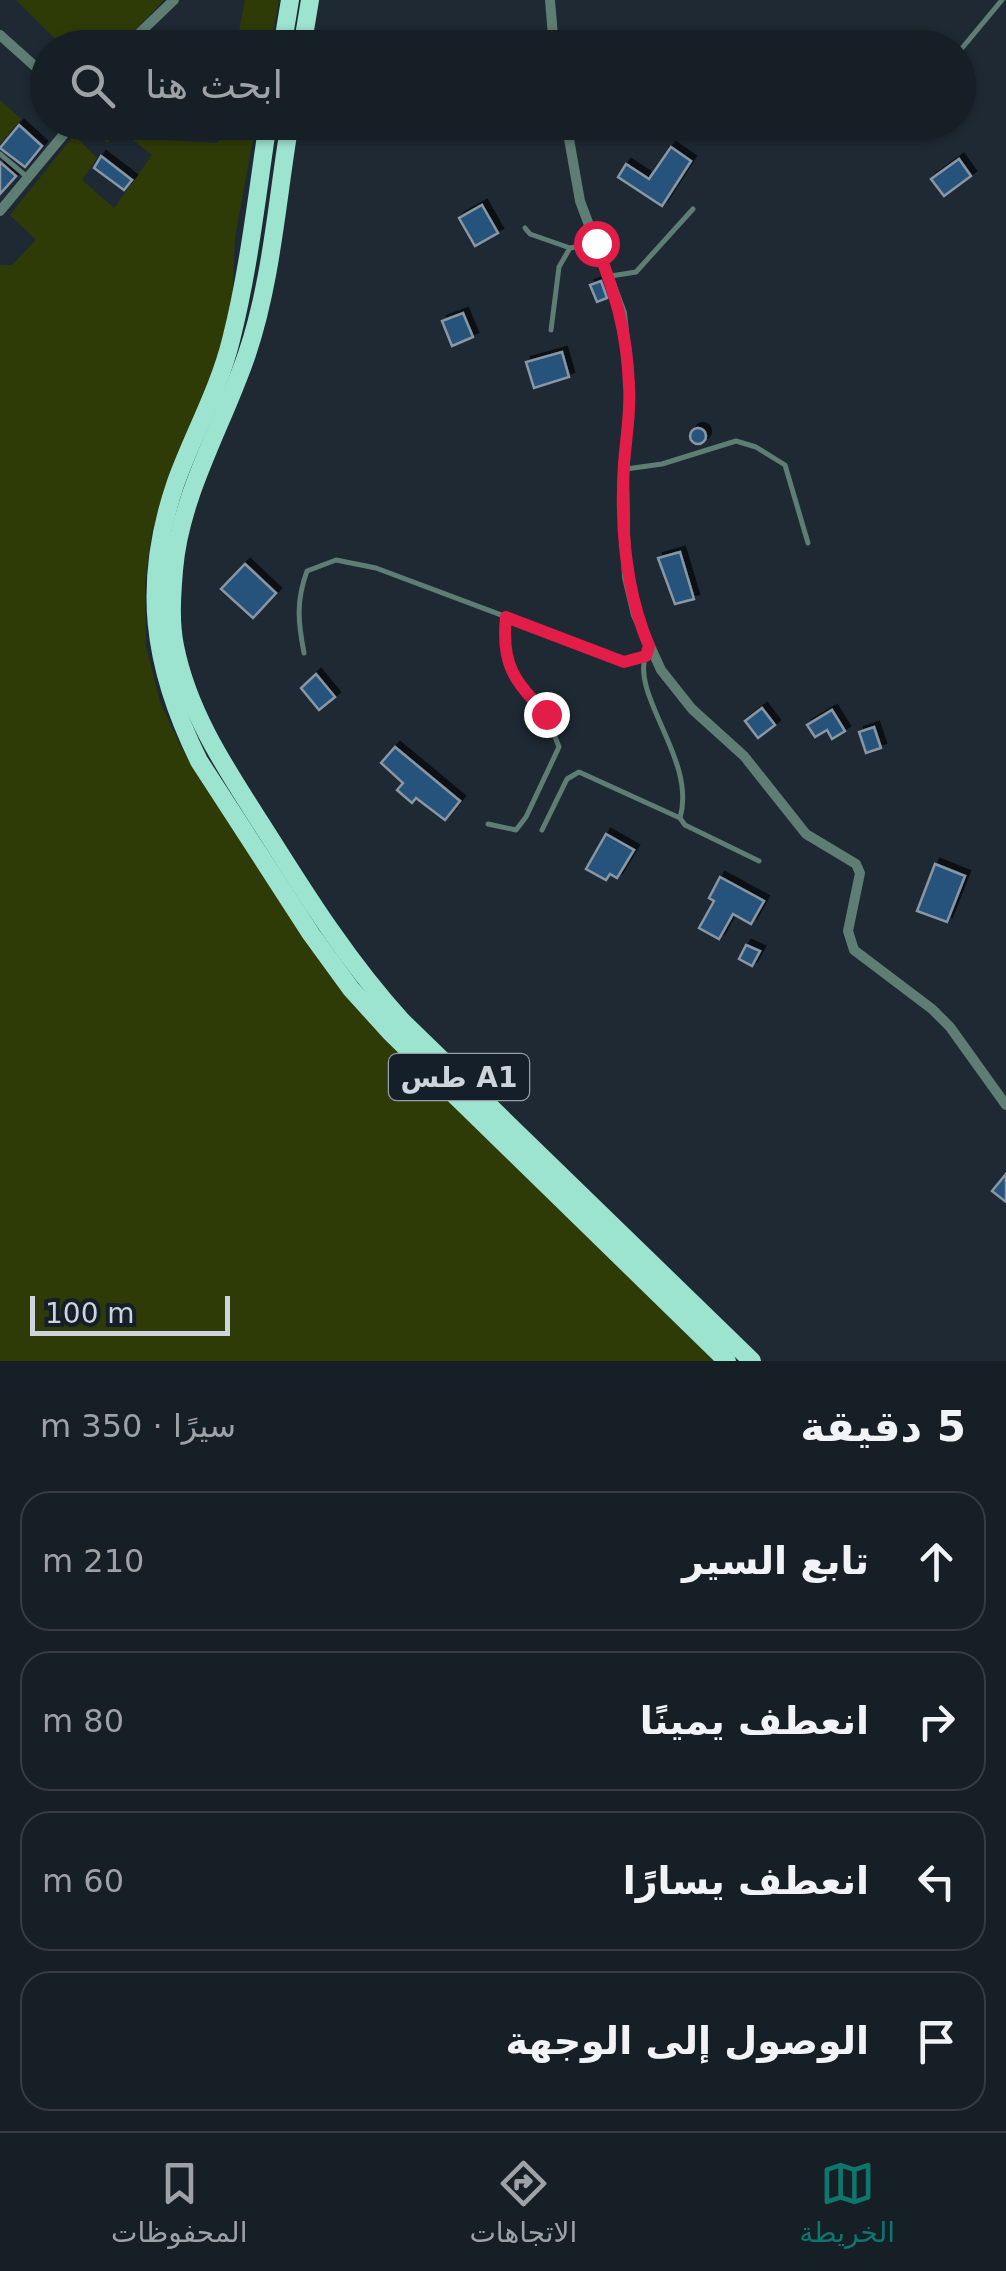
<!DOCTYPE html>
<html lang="ar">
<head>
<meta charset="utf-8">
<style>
  :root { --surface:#161f26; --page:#232c32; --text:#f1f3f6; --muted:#9ea2a7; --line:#353d43; --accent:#0f766e }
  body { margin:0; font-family:"DejaVu Sans","Noto Naskh Arabic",sans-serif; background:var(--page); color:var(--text); direction:rtl }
  .scale { position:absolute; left:30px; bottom:25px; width:200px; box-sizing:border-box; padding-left:10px; border:5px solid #ced4db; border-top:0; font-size:28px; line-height:35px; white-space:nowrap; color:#ced4db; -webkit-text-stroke:8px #151f29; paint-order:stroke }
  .stop { position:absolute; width:30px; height:30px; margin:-22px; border:8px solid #e11d48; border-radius:50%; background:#fff }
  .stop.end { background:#e11d48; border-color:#fff; box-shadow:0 2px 10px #0008 }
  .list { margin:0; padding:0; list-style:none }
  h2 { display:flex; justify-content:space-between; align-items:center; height:130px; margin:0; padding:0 40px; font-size:42px }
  h2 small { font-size:32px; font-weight:400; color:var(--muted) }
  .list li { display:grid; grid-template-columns:65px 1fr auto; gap:30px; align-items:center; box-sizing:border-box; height:140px; margin:0 20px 20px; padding:0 20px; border:2px solid var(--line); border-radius:30px }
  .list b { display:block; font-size:38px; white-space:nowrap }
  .list em { font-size:32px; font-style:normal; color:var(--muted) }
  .icon { flex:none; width:55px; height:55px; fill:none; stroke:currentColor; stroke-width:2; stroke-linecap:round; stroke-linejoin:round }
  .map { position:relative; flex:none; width:1006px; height:1361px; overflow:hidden; direction:ltr }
  .search { position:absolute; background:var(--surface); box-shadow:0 2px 8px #0004; left:30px; right:30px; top:30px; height:110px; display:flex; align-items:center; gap:25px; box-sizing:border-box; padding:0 35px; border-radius:55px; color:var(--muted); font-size:38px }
  .sheet { height:770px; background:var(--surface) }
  nav { display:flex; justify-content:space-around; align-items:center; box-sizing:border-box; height:140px; border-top:2px solid var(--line); background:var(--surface); font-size:28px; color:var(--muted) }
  nav a { display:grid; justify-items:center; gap:5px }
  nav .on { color:var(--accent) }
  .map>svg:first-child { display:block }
  .green { fill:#2f3b07 }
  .building { fill:#26537b; stroke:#8996a3; stroke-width:2.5; filter:url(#shadow) }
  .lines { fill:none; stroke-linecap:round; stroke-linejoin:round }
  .service { stroke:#5e7d73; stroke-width:5 }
  .minor { stroke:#5e7d73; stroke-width:10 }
  .trunk { stroke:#9de4d0; stroke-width:18 }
  .route { stroke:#e11d48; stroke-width:12 }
  .labels { text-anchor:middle; stroke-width:10; stroke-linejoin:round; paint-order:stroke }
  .shield { fill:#151f29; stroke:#969ea6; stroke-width:2.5 }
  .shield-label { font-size:28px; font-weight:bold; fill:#ced4db }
</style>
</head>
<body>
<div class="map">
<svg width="1006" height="1361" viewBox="0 0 1006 1361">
  <defs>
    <filter id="shadow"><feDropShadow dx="5" dy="-5" stdDeviation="0" flood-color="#0009"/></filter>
  </defs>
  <rect width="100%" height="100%" fill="#1e2933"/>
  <g class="green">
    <polygon points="16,0 164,0 118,48 63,47"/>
    <polygon points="245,0 279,0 270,47 236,47"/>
    <polygon points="0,100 21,119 0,144"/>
    <polygon points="89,123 147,123 164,140 218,143 222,123 256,123 235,237 232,306 216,370 152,531 145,582 146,646 160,702 182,749 314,943 721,1361 0,1361 0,265 12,265 36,240 10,215 74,135 97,158 82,180 114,208 152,155 119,129 107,143"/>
  </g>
  <g class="building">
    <polygon points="19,125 42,146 25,167 0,148"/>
    <polygon points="671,147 691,161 662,206 618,177 626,164 649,179"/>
    <polygon points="101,156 132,180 124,190 94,168"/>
    <polygon points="959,159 971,176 944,196 931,179"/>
    <polygon points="0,162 16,176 0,194"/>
    <polygon points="482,205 498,233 475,246 459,218"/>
    <polygon points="601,281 607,298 597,302 590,285"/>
    <polygon points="463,313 473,337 452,346 442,321"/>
    <polygon points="562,352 569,377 534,388 526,362"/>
    <circle cx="698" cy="436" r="8"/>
    <polygon points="680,552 694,599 675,604 658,558"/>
    <polygon points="245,564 276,593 253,618 221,589"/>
    <polygon points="316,674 335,697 319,710 301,688"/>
    <polygon points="762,708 775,725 758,738 745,721"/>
    <polygon points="832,710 845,731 832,739 827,730 815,737 807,725"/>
    <polygon points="874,727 881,748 866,753 859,732"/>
    <polygon points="395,747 460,801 445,820 416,798 412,803 397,790 403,783 381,763"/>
    <polygon points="606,834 634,850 617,878 610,874 606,880 586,869"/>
    <polygon points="935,864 965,876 947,922 917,911"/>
    <polygon points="720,877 764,901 751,924 733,914 719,939 699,928 714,901 709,898"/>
    <polygon points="746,945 760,951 752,966 739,959"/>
    <polygon points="1006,1174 1006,1202 992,1191"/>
  </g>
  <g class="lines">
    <g class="service">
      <polyline points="958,53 1002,0"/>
      <polyline points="0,154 26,176"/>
      <polyline points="525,228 530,234 570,248"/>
      <polyline points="611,276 636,272 693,209"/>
      <polyline points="551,330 559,267 570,248 596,243"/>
      <polyline points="626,469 662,464 736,441 756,447 785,465 808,543"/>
      <path d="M304,653C298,622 296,601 307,571L336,560L376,568L624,661L645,656"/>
      <path d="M646,654C630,696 697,760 680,818L685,825L759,861"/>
      <polyline points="488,824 516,830 526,817 559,747 546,714 515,681 503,647 506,617"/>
      <polyline points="542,830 567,779 579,772 680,818"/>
    </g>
    <g class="minor">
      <polyline points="550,0 554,48"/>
      <polyline points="0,35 48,78"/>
      <polyline points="124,48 174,0"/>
      <polyline points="566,122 580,201 622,313 630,389 624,469 625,535 627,577 636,615 661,670 692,709 744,756 806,834 856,864 860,873 848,931 854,950 932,1009 950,1027 1006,1105"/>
      <polyline points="0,211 74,122"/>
    </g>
    <g class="trunk">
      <polyline points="282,48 290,0"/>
      <polyline points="302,48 310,0"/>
      <path d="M268,122C257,195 249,269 231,340C219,389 193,435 176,482C141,583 152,666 199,761L311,934L351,989L390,1032L727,1361"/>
      <path d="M290,122C277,199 272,280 247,354C223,425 180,495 174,570C172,595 170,621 175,646C189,717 231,776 269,836C310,901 350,964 402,1021L752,1361"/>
    </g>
  </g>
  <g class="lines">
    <path class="route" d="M546,714C514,680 501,665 506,617L624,662L646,656L649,646C625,589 620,526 624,463C626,438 631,411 629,386C627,329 615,295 596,243"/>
  </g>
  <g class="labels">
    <rect class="shield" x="389" y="1054" width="140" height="46" rx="8"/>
    <g class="shield-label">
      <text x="459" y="1087">طس A1</text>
    </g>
  </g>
</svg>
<div class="scale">100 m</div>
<div class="stop" style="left:596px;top:243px"></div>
<div class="stop end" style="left:546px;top:714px"></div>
<div class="search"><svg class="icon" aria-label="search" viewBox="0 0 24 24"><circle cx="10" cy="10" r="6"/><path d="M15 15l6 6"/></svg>ابحث هنا</div>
</div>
<section class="sheet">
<h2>5 دقيقة<small>سيرًا · 350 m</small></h2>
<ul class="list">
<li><svg class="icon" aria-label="ahead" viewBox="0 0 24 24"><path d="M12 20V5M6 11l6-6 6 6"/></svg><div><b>تابع السير</b></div><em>210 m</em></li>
<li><svg class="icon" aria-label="right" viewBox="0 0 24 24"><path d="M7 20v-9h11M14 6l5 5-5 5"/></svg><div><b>انعطف يمينًا</b></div><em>80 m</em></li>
<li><svg class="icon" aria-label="left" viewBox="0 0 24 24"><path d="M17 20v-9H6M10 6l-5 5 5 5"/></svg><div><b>انعطف يسارًا</b></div><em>60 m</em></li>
<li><svg class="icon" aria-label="arrive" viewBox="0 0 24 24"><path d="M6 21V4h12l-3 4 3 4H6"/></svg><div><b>الوصول إلى الوجهة</b></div></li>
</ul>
</section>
<nav>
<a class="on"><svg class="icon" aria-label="map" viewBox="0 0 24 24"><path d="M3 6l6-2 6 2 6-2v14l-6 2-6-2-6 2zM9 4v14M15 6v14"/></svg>الخريطة</a>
<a><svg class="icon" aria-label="directions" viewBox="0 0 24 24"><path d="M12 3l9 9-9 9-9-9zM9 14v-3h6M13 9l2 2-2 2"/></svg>الاتجاهات</a>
<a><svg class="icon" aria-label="saved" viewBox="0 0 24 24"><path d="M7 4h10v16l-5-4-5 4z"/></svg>المحفوظات</a>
</nav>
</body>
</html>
